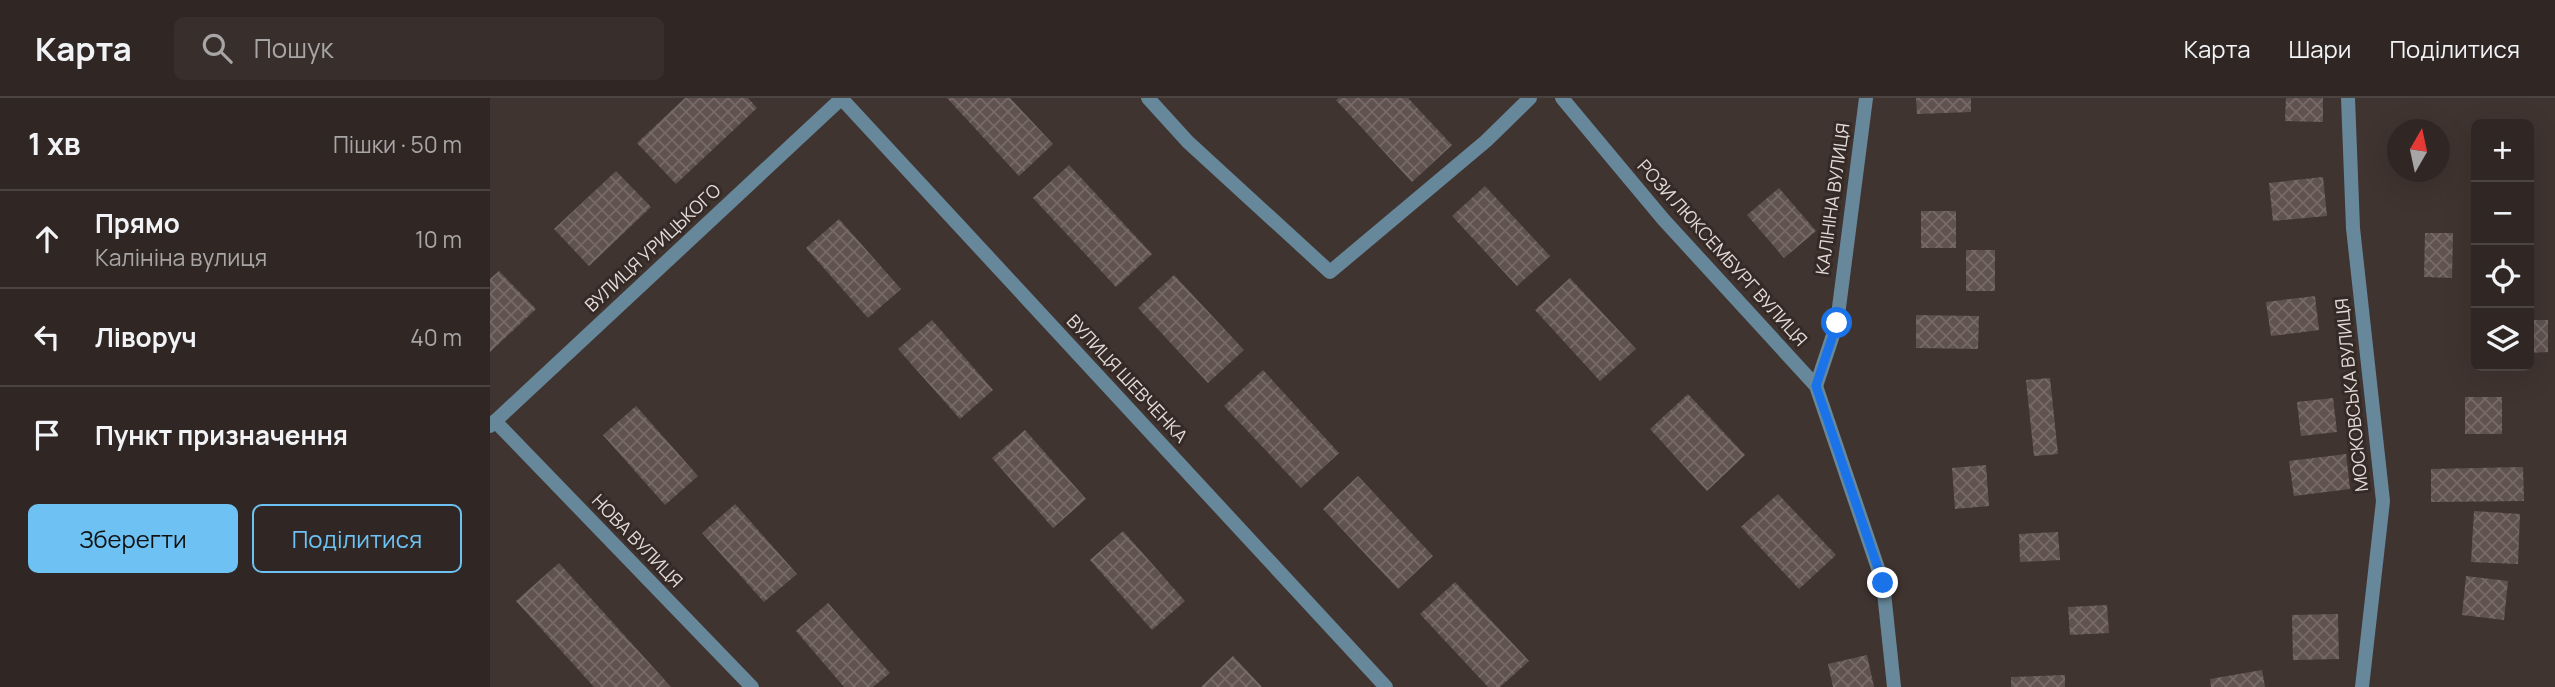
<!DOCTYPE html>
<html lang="uk">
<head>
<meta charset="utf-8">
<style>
  :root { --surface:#302724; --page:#382f2c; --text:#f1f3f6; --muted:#a8a5a6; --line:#4b4441; --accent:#6dc2f3 }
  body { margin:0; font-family:Manrope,sans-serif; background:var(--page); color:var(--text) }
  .controls { position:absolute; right:21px; top:21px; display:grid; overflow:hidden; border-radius:10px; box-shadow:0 7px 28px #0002 }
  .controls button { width:63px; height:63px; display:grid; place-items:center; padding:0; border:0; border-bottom:2px solid var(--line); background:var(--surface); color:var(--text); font:35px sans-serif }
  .compass { position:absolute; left:1897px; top:21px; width:63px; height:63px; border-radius:50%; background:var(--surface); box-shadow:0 7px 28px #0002; rotate:9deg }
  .stop { position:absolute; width:21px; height:21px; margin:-16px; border:5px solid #1a73e8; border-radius:50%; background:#fff }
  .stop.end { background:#1a73e8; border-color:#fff; box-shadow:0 2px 7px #0008 }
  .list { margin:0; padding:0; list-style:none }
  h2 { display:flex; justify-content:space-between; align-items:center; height:91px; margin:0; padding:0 28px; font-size:30px }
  h2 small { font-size:23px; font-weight:400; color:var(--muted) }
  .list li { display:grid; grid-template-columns:46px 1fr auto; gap:21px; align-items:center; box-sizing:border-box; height:98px; padding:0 28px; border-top:2px solid var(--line) }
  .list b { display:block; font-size:26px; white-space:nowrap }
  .list p { margin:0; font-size:23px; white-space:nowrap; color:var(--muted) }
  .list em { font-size:23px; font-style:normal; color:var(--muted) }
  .actions { display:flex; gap:14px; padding:21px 28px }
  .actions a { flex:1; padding:16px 0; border:2px solid var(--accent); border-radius:10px; text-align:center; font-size:24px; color:var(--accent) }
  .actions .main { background:var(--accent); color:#111 }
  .icon { flex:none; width:38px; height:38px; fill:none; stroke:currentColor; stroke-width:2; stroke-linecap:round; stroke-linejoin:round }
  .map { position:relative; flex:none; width:2065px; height:589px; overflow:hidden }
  header { display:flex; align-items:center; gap:42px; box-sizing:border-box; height:98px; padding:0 35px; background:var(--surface); border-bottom:2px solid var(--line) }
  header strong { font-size:33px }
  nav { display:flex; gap:38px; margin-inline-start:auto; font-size:24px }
  .search { width:490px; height:63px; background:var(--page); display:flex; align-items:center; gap:18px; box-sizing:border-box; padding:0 24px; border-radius:10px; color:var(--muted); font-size:26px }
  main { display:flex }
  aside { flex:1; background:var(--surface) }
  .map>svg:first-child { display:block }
  .building { fill:url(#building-cross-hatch) }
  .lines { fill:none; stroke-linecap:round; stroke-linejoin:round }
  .minor { stroke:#67889b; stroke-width:14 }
  .route { stroke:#1a73e8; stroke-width:9 }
  .labels { text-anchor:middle; stroke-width:6; stroke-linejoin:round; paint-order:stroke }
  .street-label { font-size:18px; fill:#e3dcd9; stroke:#352a26 }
</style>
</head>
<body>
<header>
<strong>Карта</strong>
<div class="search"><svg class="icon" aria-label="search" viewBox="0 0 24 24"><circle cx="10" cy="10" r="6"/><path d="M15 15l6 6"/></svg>Пошук</div>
<nav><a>Карта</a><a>Шари</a><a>Поділитися</a></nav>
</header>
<main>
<aside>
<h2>1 хв<small>Пішки · 50 m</small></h2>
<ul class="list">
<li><svg class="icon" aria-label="ahead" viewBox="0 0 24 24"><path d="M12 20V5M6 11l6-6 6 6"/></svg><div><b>Прямо</b><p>Калініна вулиця</p></div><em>10 m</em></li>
<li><svg class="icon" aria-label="left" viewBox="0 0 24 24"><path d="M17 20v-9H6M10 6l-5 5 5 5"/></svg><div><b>Ліворуч</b></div><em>40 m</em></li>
<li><svg class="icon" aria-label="arrive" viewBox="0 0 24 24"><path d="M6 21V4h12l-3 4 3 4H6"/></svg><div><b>Пункт призначення</b></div></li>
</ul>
<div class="actions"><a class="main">Зберегти</a><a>Поділитися</a></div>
</aside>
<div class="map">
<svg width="2065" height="589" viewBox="0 0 2065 589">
  <defs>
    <pattern id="building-cross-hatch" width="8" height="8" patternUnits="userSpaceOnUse" patternTransform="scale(1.75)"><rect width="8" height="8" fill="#60534f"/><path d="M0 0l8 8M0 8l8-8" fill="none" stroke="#776b68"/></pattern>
  </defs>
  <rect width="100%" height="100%" fill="#403430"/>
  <g class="building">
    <polygon points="195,0 258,0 267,10 186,86 147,45"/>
    <polygon points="457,0 520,0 563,46 529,78"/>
    <polygon points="849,0 918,0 962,47 922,84 846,2"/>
    <polygon points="1426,0 1481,0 1481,14 1427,16"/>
    <polygon points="1796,0 1833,0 1833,24 1795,23"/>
    <polygon points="579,67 662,156 626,189 543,100"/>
    <polygon points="126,73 161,109 99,168 64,131"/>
    <polygon points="1833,79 1837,118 1783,123 1779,85"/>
    <polygon points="995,88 1060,158 1027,188 962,118"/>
    <polygon points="1289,90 1326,133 1294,160 1257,117"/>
    <rect x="1431" y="113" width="35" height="37"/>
    <polygon points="349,121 411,191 378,220 316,150"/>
    <polygon points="1935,135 1963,135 1962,180 1934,179"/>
    <rect x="1476" y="152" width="29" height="41"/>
    <polygon points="9,173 46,211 0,254 0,181"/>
    <polygon points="684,177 754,252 718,285 648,210"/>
    <polygon points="1080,180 1146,251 1110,283 1045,212"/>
    <polygon points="1825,198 1829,232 1781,238 1776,204"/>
    <polygon points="1426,217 1489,218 1488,251 1426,250"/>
    <polygon points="442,222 503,292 470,321 408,251"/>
    <polygon points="2039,222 2058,222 2058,254 2039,255"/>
    <polygon points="773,272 849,355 811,390 734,308"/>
    <polygon points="1560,280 1568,356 1544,358 1536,282"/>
    <polygon points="1198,296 1255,357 1217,393 1160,331"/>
    <rect x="1975" y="299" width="37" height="37"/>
    <polygon points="1843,300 1847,334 1811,338 1807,304"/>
    <polygon points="146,308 208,378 175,407 113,337"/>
    <polygon points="535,332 596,401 563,430 502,360"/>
    <polygon points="1856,356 1860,391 1804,398 1799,363"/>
    <polygon points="1496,367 1499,408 1465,411 1462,370"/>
    <polygon points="2033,369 2034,403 1941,404 1941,371"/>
    <polygon points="868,378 943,458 908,491 833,411"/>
    <polygon points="1288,396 1346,457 1309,491 1251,429"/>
    <polygon points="245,406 307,476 274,504 212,435"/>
    <polygon points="1984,413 2030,416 2028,466 1981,464"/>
    <polygon points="633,433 695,503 662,532 600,462"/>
    <polygon points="1568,434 1570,462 1530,464 1529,436"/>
    <polygon points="69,465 181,589 104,589 26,503"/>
    <polygon points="1976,478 2018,483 2014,522 1972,517"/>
    <polygon points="965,484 1039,563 1010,589 998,589 930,516"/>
    <polygon points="338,505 400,575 383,589 354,589 306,533"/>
    <polygon points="1617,507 1619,535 1580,537 1578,509"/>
    <polygon points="1848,516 1849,561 1803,562 1802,517"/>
    <polygon points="1377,557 1384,589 1343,589 1338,566"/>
    <polygon points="743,558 772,589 711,589"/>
    <polygon points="1772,572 1775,589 1721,589 1720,581"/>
    <polygon points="1575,577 1575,589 1521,589 1521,579"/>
  </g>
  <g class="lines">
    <g class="minor">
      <polyline points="351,0 896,589"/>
      <polyline points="658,0 698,44 840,174 996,43 1040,0"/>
      <polyline points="1072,0 1173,121 1326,288 1393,485 1404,589"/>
      <polyline points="1858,0 1863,130 1893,403 1872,589"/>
      <polyline points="1326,288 1347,225 1376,0"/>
      <polyline points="5,323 262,589"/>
      <polyline points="0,328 352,0"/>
    </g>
  </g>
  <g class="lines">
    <polyline class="route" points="1347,225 1326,288 1393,485"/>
  </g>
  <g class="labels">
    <g class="street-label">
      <text transform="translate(1343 101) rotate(-82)" y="6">КАЛІНІНА ВУЛИЦЯ</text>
      <text transform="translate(163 150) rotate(-43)" y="6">ВУЛИЦЯ УРИЦЬКОГО</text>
      <text transform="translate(1232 155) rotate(48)" y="6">РОЗИ ЛЮКСЕМБУРГ ВУЛИЦЯ</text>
      <text transform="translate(637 281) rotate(47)" y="6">ВУЛИЦЯ ШЕВЧЕНКА</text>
      <text transform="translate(1862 297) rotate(-96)" y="6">МОСКОВСЬКА ВУЛИЦЯ</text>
      <text transform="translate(147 443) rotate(46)" y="6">НОВА ВУЛИЦЯ</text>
    </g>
  </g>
</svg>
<div class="controls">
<button>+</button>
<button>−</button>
<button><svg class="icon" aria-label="locate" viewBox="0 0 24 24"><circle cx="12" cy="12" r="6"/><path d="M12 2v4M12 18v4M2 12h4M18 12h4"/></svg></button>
<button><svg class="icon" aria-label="layers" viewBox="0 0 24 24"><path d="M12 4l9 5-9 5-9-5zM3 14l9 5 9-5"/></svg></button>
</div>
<svg class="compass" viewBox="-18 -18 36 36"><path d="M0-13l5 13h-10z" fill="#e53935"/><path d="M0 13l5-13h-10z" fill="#a8a5a6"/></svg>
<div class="stop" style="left:1347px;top:225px"></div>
<div class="stop end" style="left:1393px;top:485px"></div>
</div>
</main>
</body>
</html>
